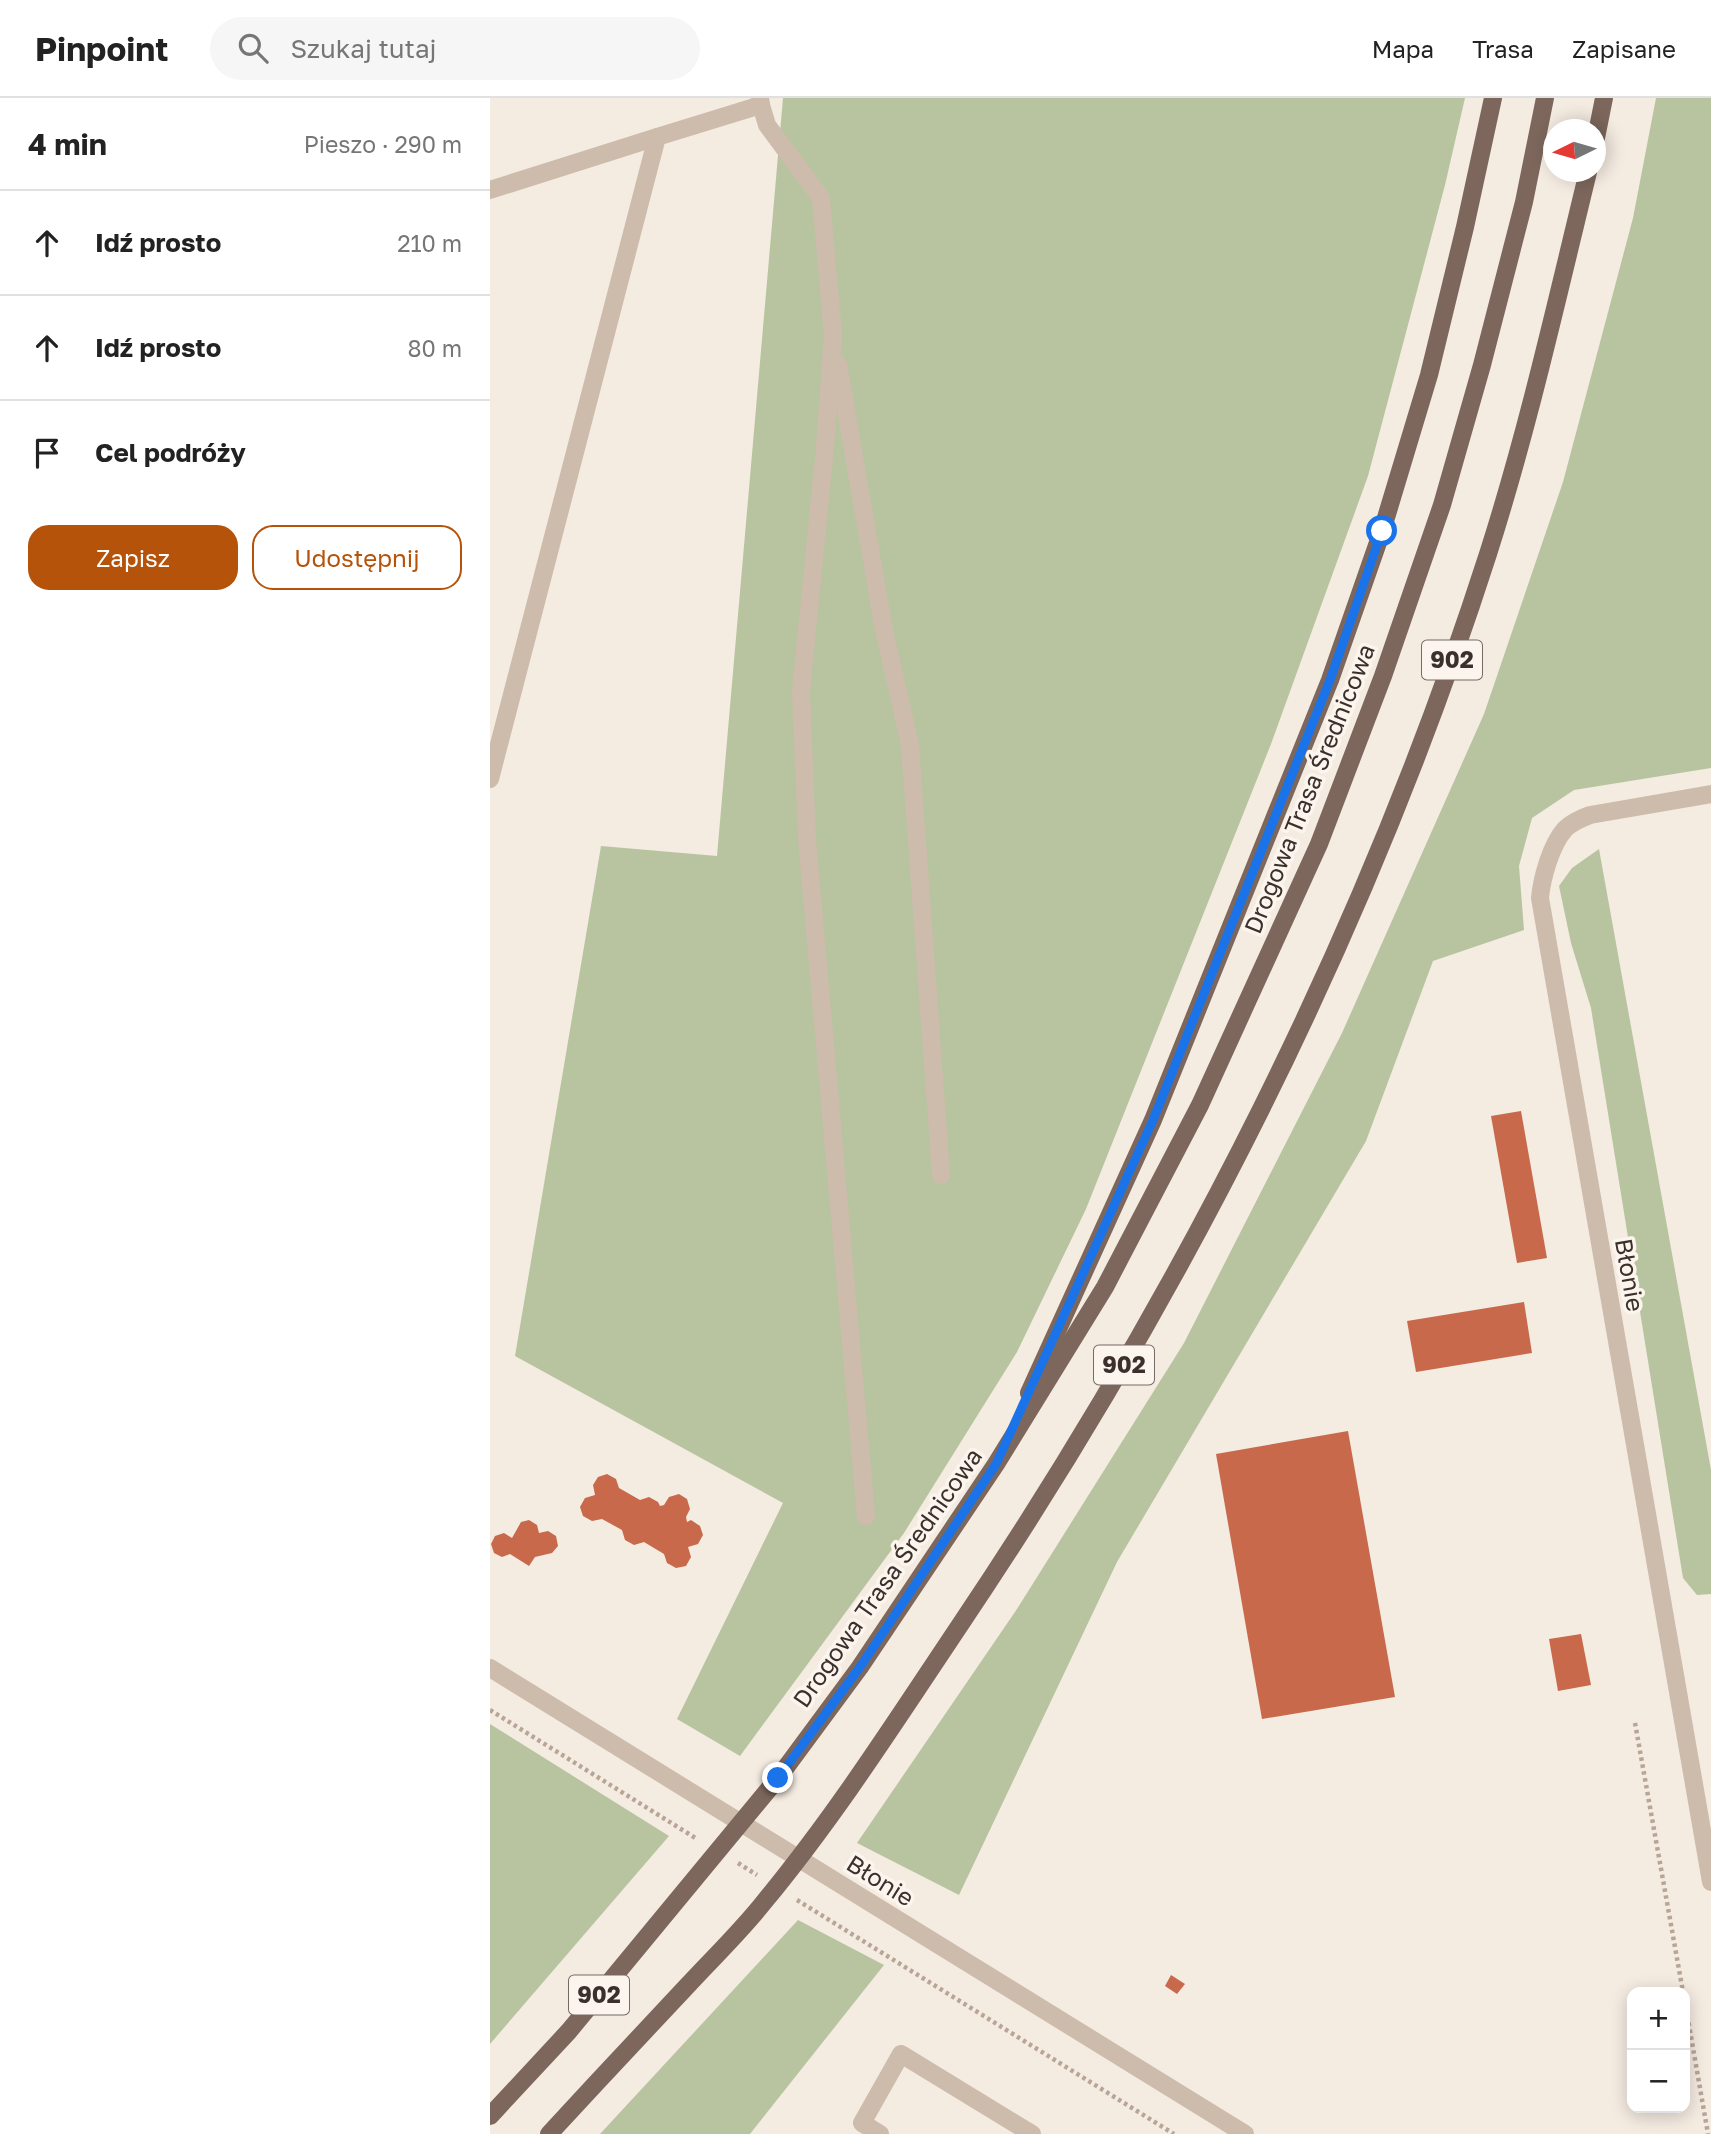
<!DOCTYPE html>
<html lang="pl">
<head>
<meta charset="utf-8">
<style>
  :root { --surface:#fff; --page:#f6f6f6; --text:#222; --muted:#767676; --line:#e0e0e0; --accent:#b45309 }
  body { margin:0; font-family:"Golos Text",sans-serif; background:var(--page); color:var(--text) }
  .controls { position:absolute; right:21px; bottom:21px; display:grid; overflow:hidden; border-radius:14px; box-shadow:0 4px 18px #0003 }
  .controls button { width:63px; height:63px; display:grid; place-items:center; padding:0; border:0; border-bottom:2px solid var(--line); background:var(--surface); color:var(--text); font:35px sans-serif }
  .compass { position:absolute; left:1053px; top:21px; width:63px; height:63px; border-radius:50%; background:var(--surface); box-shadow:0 4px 18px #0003; rotate:265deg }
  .stop { position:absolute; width:21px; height:21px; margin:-16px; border:5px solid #1a73e8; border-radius:50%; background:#fff }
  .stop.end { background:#1a73e8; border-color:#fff; box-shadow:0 2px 7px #0008 }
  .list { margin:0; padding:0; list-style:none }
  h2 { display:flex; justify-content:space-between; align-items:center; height:91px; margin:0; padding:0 28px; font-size:30px }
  h2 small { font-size:23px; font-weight:400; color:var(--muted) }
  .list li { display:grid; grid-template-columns:46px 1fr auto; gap:21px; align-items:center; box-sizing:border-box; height:105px; padding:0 28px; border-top:2px solid var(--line) }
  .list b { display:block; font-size:26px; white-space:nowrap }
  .list em { font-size:23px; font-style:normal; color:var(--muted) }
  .actions { display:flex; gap:14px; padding:21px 28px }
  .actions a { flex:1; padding:16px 0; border:2px solid var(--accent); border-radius:21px; text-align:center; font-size:24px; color:var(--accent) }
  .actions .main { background:var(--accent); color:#fff }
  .icon { flex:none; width:38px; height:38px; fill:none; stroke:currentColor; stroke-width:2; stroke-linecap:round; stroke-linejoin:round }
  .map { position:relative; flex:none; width:1221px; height:2036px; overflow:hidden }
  header { display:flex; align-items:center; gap:42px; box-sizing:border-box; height:98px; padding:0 35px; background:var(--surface); border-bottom:2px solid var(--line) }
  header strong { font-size:33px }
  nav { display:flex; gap:38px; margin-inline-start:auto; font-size:24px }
  .search { width:490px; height:63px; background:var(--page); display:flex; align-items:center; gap:18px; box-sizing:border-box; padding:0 24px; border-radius:38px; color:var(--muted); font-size:26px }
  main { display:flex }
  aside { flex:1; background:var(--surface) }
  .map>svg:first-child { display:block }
  .green { fill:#b8c4a0 }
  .building { fill:#c8694b }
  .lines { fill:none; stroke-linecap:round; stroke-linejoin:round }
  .path { stroke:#b9a596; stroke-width:4.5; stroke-dasharray:3.5 3.5; stroke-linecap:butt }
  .minor { stroke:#cdbbac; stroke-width:18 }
  .major { stroke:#7d675c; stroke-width:18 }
  .route { stroke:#1a73e8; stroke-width:9 }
  .labels { text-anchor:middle; stroke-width:7; stroke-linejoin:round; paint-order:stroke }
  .shield { fill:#fbf5ee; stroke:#756b66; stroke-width:2 }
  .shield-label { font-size:23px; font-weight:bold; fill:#3b302b }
  .street-label { font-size:24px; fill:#3b302b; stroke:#fbf5ee }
</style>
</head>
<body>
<header>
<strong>Pinpoint</strong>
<div class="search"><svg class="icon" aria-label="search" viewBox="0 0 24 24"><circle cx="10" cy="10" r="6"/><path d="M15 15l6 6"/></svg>Szukaj tutaj</div>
<nav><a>Mapa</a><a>Trasa</a><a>Zapisane</a></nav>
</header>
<main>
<aside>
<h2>4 min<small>Pieszo · 290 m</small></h2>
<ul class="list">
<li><svg class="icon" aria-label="ahead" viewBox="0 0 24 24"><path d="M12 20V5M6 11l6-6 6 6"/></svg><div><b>Idź prosto</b></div><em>210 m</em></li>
<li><svg class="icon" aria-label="ahead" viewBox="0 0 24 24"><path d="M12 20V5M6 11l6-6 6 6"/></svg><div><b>Idź prosto</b></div><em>80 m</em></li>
<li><svg class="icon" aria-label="arrive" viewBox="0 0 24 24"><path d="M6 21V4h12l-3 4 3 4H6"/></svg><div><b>Cel podróży</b></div></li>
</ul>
<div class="actions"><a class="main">Zapisz</a><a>Udostępnij</a></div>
</aside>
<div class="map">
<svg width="1221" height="2036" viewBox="0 0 1221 2036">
  <rect width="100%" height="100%" fill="#f4ebe1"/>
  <g class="green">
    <polygon points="293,0 975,0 955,87 878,378 781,646 596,1111 527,1254 414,1435 250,1658 187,1621 293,1405 25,1258 111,748 227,758"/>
    <polygon points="1166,0 1221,0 1221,670 1084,692 1042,720 1029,768 1034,832 943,863 876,1043 627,1464 469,1797 367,1745 527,1511 694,1245 852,935 994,616 1073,384 1143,120"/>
    <polygon points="1109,751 1221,1372 1221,1496 1207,1497 1193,1480 1101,910 1081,845 1069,788 1082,770"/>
    <polygon points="0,1626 179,1738 0,1946"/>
    <polygon points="308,1822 394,1867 260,2036 110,2036"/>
  </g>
  <g class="building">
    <polygon points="1031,1013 1057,1160 1027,1165 1001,1018"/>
    <polygon points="1034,1204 1042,1255 926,1274 917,1223"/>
    <polygon points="858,1333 905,1599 772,1621 726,1356"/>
    <polygon points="117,1376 126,1381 129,1390 150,1402 159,1399 168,1404 170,1408 174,1407 179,1399 189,1396 197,1401 200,1411 196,1419 197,1424 201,1422 210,1428 213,1437 208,1446 198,1449 201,1459 196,1468 186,1470 177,1465 174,1456 154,1444 144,1447 135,1442 132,1432 112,1421 102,1423 93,1418 90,1409 95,1400 105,1397 103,1387 108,1379"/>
    <polygon points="39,1422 47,1427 49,1435 58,1433 66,1438 68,1448 62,1455 45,1459 39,1468 20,1456 12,1459 4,1455 1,1446 5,1438 14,1435 22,1440 31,1424"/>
    <polygon points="1091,1536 1101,1587 1068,1593 1059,1541"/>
    <polygon points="681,1877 695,1886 687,1896 675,1888"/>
  </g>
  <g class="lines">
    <g class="path">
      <polyline points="0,1612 207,1741"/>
      <polyline points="1145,1625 1193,1894"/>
      <polyline points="248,1765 267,1777"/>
      <polyline points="307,1802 684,2036"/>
      <polyline points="1195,1904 1218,2036"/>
    </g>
    <g class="minor">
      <polyline points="271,7 277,27 331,100 343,237 335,349 311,593 317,741 376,1418"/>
      <polyline points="0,92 167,39"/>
      <polyline points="348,266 394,532 420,647 451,1077"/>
      <polyline points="0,681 167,39 271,7 270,0"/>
      <path d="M1221,696L1100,717C1092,720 1082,724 1075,731C1061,747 1052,779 1050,800L1221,1784"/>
      <polyline points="0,1570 755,2036"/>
      <polyline points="390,2036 372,2025 411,1956 542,2036"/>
    </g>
    <g class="major">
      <polyline points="1106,40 1114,0"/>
      <polyline points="539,1295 663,1022 840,582 892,433 939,277 975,129 1003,0"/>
      <polyline points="0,2018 79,1933 288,1680 370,1569 506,1366 615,1189 710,1007 829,746 893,578 952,407 992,267 1034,104 1055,0"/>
      <path d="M59,2036C105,1986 151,1937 198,1887C223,1860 251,1833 274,1804C346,1717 407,1621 470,1527C692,1197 876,836 998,456C1038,331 1067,201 1098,74"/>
    </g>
  </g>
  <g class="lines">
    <polyline class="route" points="288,1680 370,1569 506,1366 663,1022 840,582 892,433"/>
  </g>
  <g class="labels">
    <g class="shield">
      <rect x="932" y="542.5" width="60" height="39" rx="5"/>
      <rect x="604" y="1247.5" width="60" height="39" rx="5"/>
      <rect x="79" y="1877.5" width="60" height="39" rx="5"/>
    </g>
    <g class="shield-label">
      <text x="962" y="570">902</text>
      <text x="634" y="1275">902</text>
      <text x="109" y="1905">902</text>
    </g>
    <g class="street-label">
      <text transform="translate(820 691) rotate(-68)" y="8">Drogowa Trasa Średnicowa</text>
      <text transform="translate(1139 1177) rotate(80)" y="8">Błonie</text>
      <text transform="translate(398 1480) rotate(-55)" y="8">Drogowa Trasa Średnicowa</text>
      <text transform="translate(390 1783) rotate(32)" y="8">Błonie</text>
    </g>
  </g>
</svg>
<div class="controls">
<button>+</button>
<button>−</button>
</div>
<svg class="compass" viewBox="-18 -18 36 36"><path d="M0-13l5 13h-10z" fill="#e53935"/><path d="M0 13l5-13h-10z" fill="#767676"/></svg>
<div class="stop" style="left:892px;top:433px"></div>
<div class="stop end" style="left:288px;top:1680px"></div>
</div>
</main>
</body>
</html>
